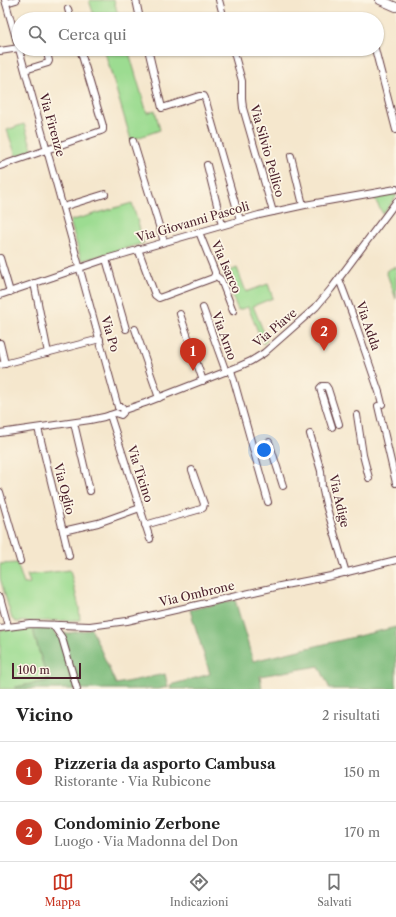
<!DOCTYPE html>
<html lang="it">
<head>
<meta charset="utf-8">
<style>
  :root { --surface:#fff; --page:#f6f6f6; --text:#222; --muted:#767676; --line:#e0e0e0; --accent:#c8321e }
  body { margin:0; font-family:"Libre Caslon Text",serif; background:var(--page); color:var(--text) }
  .scale { position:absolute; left:12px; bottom:10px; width:69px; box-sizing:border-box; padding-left:4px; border:2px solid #4a1f2b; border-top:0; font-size:11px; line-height:14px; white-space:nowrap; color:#4a1f2b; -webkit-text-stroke:3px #fcf5e5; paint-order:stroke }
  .you { position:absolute; left:264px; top:450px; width:14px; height:14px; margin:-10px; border:3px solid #fff; border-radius:50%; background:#1a73e8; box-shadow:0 0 0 6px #1a73e833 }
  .badge { display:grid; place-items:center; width:26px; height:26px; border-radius:50%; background:var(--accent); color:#fff; font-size:13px; font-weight:700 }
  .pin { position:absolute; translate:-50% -33px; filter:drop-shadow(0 1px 2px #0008) }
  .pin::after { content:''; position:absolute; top:21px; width:14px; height:12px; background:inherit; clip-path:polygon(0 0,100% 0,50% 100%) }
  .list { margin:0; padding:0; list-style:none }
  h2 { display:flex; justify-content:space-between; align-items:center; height:52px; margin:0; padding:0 16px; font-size:17px }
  h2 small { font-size:13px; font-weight:400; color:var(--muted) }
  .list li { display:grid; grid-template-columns:26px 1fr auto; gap:12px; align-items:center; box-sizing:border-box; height:60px; padding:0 16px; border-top:1px solid var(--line) }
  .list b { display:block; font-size:15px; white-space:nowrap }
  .list p { margin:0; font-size:13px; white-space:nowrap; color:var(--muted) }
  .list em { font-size:13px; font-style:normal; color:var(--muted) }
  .icon { flex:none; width:22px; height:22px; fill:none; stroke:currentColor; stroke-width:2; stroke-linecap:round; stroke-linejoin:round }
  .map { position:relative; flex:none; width:396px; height:689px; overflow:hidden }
  .search { position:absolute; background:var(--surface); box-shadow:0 1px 3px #0004; left:12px; right:12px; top:12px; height:44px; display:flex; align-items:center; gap:10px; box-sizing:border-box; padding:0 14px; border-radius:22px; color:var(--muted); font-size:15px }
  .sheet { height:172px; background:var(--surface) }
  nav { display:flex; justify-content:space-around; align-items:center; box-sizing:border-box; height:56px; border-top:1px solid var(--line); background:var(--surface); font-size:11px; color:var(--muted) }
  nav a { display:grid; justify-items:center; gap:2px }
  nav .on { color:var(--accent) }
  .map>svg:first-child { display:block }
  .green { fill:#9cdc91; stroke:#737e5e }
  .forest { fill:#7dbc7b; stroke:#646e53 }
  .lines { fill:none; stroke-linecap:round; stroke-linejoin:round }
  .minor-casing { stroke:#643d43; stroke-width:8 }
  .major-casing { stroke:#643d43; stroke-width:10 }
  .minor { stroke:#fff; stroke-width:6 }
  .major { stroke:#fff; stroke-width:8 }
  .labels { text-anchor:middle; stroke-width:3.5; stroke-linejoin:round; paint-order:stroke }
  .street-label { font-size:12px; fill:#4a1f2b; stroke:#fcf5e5 }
</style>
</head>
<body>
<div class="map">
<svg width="396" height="689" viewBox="0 0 396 689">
  <rect width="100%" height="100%" fill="#fcf5e5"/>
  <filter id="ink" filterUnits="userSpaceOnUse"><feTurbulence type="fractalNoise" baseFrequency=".025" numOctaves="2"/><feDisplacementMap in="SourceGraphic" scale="8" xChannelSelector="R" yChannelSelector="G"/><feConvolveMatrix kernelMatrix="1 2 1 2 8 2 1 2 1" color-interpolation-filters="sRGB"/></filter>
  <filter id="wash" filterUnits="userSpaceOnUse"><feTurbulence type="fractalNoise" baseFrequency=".012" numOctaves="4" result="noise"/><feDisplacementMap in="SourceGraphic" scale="16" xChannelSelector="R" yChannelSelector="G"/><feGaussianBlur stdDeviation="0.9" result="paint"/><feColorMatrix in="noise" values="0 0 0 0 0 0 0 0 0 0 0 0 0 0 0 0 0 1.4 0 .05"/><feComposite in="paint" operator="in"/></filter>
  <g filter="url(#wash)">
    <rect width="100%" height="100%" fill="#f5e7cd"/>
    <g class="green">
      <polygon points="89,0 114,0 119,19 95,19"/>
      <polygon points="104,49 128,49 147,113 155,110 160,130 131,140"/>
      <polygon points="24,124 33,151 16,156 7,130"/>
      <polygon points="396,192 396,197 383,214 373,196"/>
      <polygon points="132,203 144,243 84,260 81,259 70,221"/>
      <polygon points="396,266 396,299 386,271"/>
      <polygon points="237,268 246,292 268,284 273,298 253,306 267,340 263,344 248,307 238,310 223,274"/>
      <polygon points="17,563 24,584 30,583 27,575 70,570 79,607 80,620 16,622 12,619 0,578 0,564"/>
      <polygon points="33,627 35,638 48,681 16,687 16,689 0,689 0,630"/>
    </g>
    <g class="forest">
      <polygon points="235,600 253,661 396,627 396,689 330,689 319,666 260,676 262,689 171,689 170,685 210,674 190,610"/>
      <polygon points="33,627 52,628 57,635 87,630 91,628 116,684 165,674 168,687 158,689 16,689 15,687 48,681 35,638"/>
    </g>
  </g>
  <g filter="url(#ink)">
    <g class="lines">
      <defs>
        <g id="minor">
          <polyline points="5,0 19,49"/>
          <polyline points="136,0 140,19"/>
          <polyline points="219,0 224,19"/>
          <polyline points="6,3 16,0"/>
          <polyline points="68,9 71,19"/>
          <polyline points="19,49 118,407"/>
          <polyline points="148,49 162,108 199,96 204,96 205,98 240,220"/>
          <polyline points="233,49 242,81 242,98 243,108 273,212"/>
          <polyline points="375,49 396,130"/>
          <polyline points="0,51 19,48"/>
          <polyline points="25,70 48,63 49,61 46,49"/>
          <polyline points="133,141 164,242"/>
          <polyline points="291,156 303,205"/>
          <polyline points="207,165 222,225"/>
          <polyline points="0,166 101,131 103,130 103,126 80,49"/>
          <polyline points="63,207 105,194"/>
          <polyline points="199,232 215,272 215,275 221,280 233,311"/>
          <polyline points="138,249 155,295 159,298 213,278 215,275"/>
          <polyline points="0,258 10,292"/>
          <polyline points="106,259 126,329"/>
          <polyline points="339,279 354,319 379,392 382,404"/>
          <polyline points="34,283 48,353"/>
          <polyline points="0,295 106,259 259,215 305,205 396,189"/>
          <polyline points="203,308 226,372"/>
          <polyline points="180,314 203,381"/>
          <polyline points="135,329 159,398"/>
          <polyline points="0,343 5,364"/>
          <polyline points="0,365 100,339"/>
          <polyline points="231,370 268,502"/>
          <polyline points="378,406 396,483"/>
          <polyline points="118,407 122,407 124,410 145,403 240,366 251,361 264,353 289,331 316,307 331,289 396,202"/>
          <polyline points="110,415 150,539"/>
          <polyline points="357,415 363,455 369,478"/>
          <polyline points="74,423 90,491"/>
          <polyline points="332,427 321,392 320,388 322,386 326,386 328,389 339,424"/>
          <polyline points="38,428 69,556"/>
          <polyline points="0,433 90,420 104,417 116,413 118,414 121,415 123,413 124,410"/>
          <polyline points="310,434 321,471 322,486 326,505 346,573"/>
          <polyline points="269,442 283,486"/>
          <polyline points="0,492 20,561"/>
          <polyline points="145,525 201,509 203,508 204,504 192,470"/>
          <polyline points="63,531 98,523 140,508"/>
          <polyline points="0,597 8,626"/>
          <polyline points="53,625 62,638 77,689"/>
          <polyline points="0,628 31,624 90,626 127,621 280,586 331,576 396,560"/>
        </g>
        <polyline id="major" points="380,0 396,7"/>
      </defs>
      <use href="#minor" class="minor-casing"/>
      <use href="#major" class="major-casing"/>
      <use href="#minor" class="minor"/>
      <use href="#major" class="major"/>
    </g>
  </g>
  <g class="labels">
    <g class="street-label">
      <text transform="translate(52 125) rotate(74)" y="4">Via Firenze</text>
      <text transform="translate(267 151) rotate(74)" y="4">Via Silvio Pellico</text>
      <text transform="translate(193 222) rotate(-16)" y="4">Via Giovanni Pascoli</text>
      <text transform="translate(226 267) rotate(66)" y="4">Via Isarco</text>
      <text transform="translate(368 326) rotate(71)" y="4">Via Adda</text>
      <text transform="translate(275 328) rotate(-40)" y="4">Via Piave</text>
      <text transform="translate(110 334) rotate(74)" y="4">Via Po</text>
      <text transform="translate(224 336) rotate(70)" y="4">Via Arno</text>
      <text transform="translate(140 474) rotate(72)" y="4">Via Ticino</text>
      <text transform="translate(64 489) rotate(76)" y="4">Via Oglio</text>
      <text transform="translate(339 501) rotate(77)" y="4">Via Adige</text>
      <text transform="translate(197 594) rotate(-13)" y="4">Via Ombrone</text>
    </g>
  </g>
</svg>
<div class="scale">100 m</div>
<div class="you"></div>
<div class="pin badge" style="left:193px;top:371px">1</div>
<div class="pin badge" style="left:324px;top:351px">2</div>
<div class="search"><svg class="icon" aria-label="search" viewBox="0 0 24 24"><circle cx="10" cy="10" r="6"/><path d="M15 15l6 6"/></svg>Cerca qui</div>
</div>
<section class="sheet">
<h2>Vicino<small>2 risultati</small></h2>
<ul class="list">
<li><span class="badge">1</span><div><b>Pizzeria da asporto Cambusa</b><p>Ristorante · Via Rubicone</p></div><em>150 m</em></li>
<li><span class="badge">2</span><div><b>Condominio Zerbone</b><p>Luogo · Via Madonna del Don</p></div><em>170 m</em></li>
</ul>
</section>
<nav>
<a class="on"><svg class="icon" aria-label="map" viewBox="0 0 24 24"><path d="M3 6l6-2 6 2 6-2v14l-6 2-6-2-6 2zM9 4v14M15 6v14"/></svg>Mappa</a>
<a><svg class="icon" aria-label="directions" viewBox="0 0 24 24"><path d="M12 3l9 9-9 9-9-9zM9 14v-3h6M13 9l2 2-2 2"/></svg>Indicazioni</a>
<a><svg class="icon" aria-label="saved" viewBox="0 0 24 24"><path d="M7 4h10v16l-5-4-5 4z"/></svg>Salvati</a>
</nav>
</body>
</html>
